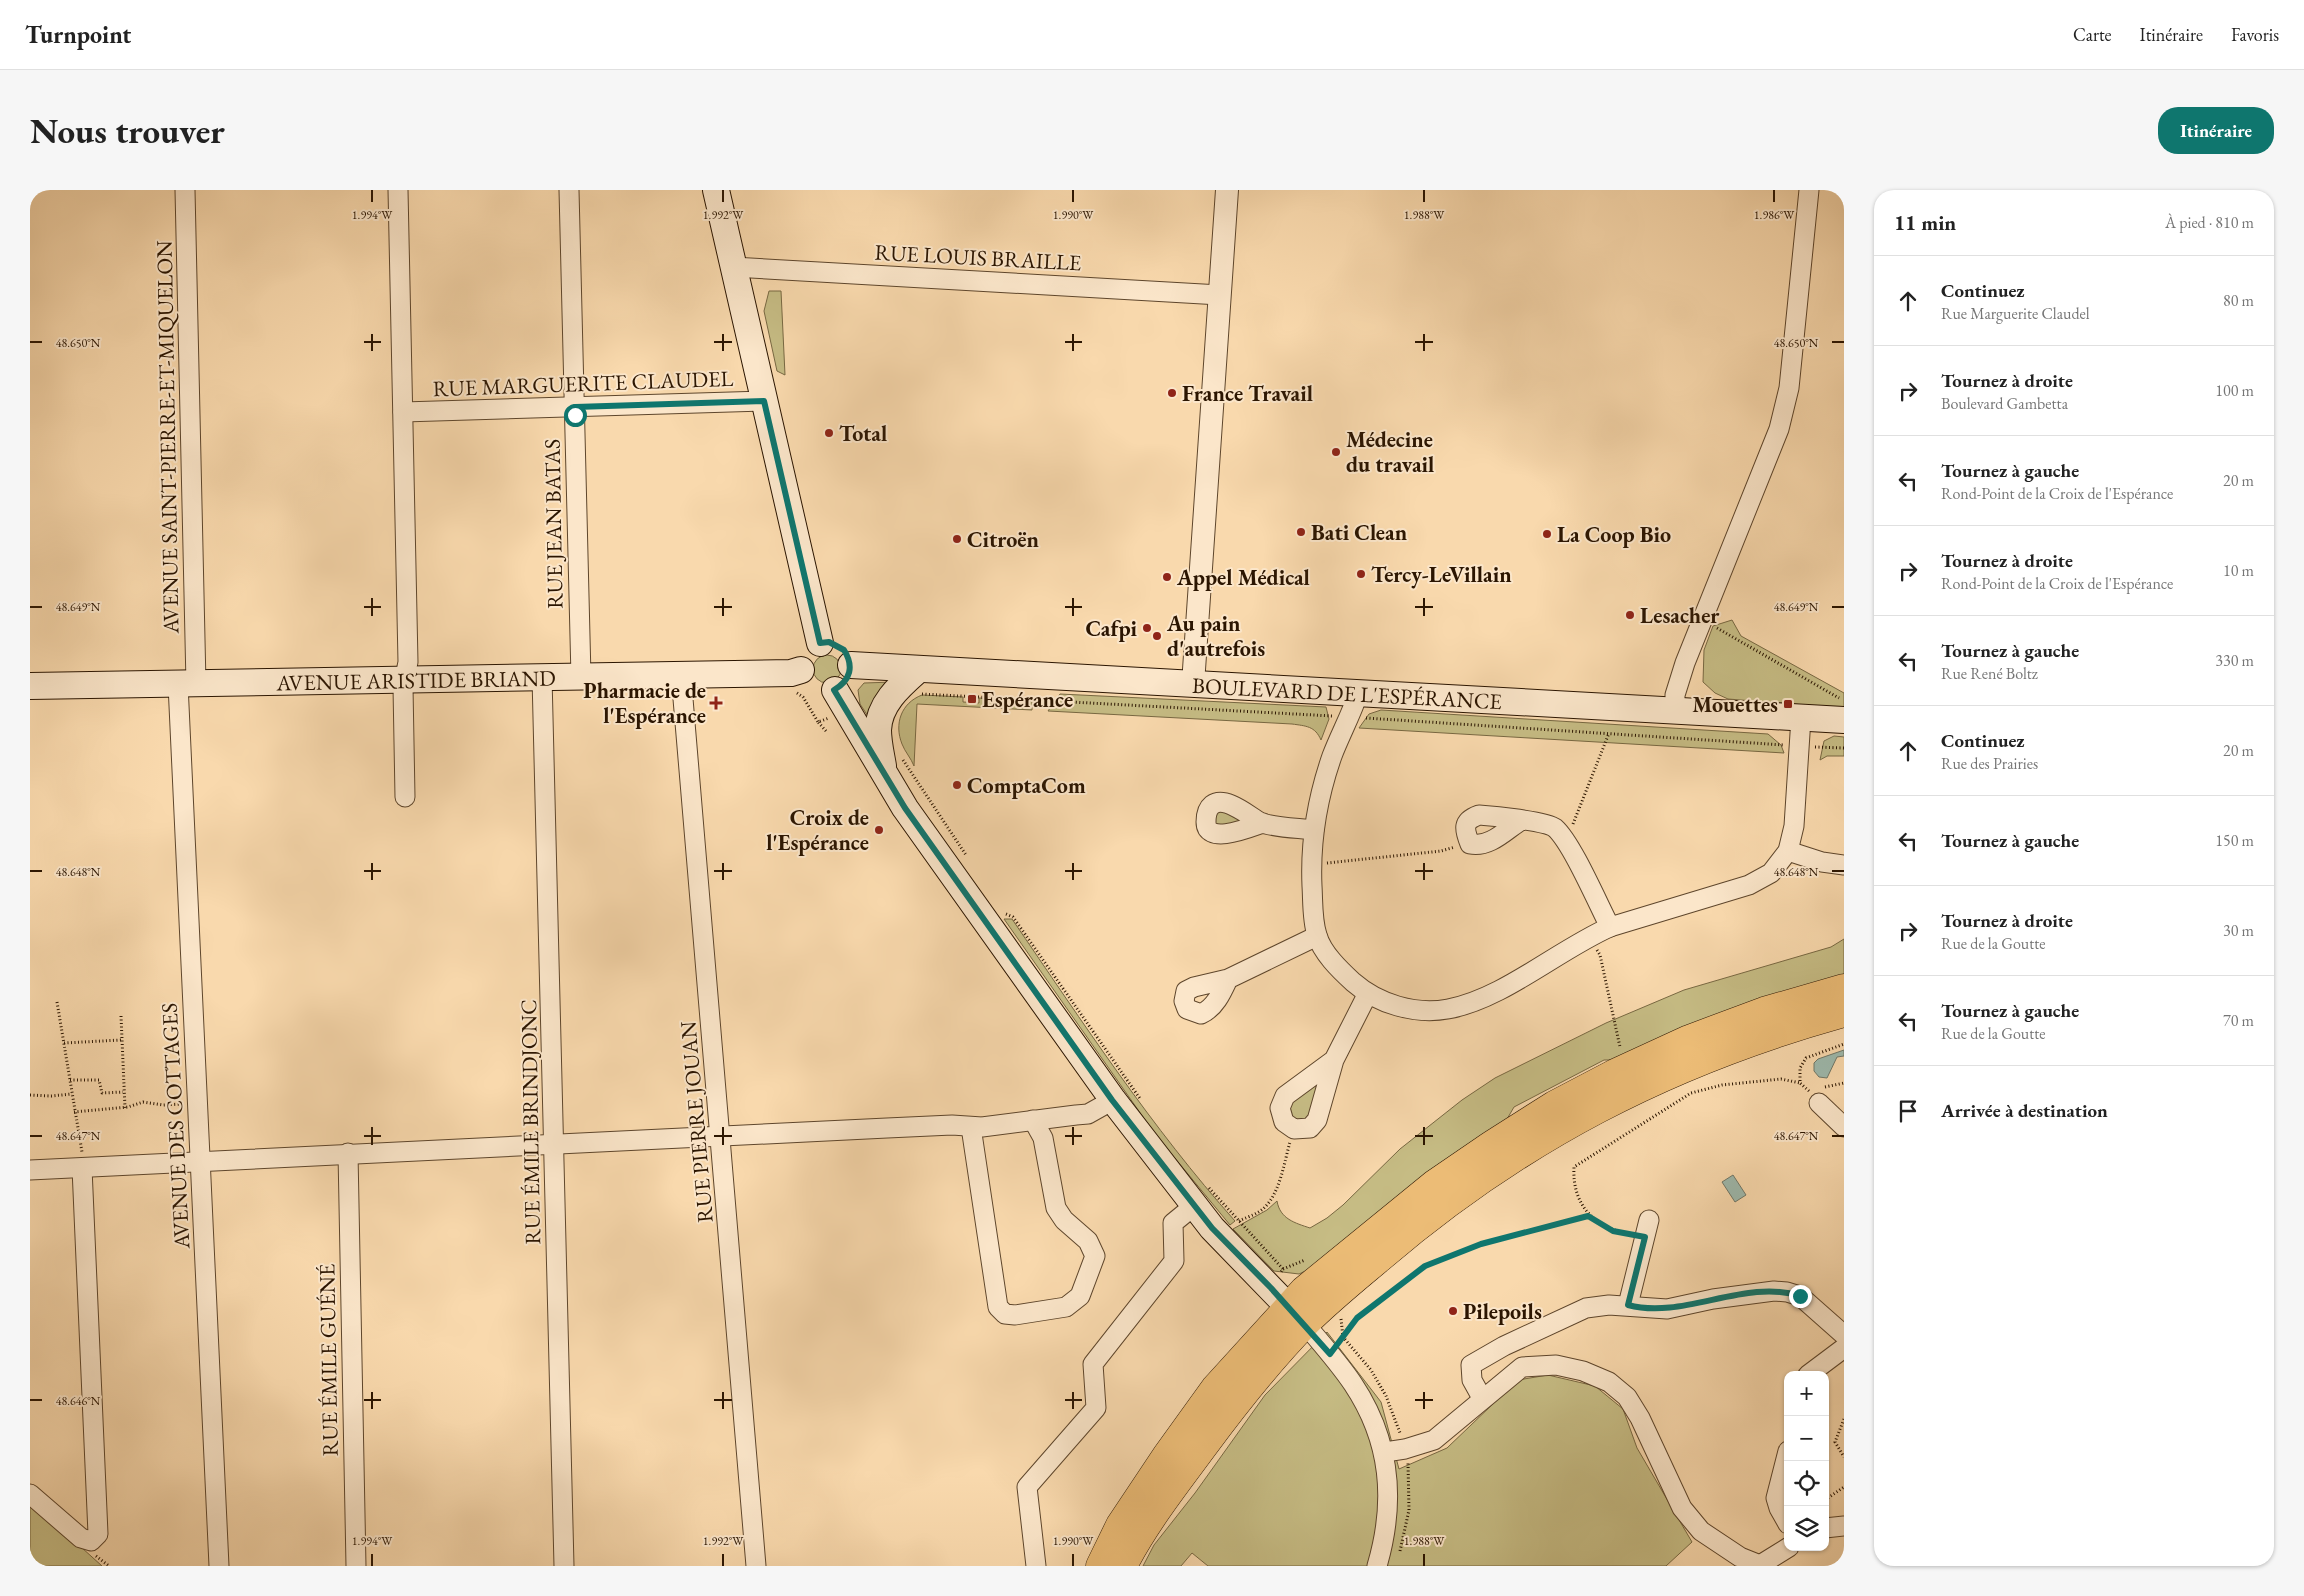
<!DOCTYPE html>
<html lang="fr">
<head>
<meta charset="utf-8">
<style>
  :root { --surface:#fff; --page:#f6f6f6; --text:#222; --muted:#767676; --line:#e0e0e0; --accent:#0f766e }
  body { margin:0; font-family:"EB Garamond",serif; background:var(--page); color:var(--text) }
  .controls { position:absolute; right:15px; bottom:15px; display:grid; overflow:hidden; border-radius:10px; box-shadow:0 1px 4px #0004 }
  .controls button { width:45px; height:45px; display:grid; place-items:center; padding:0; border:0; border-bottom:1px solid var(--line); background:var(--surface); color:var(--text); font:25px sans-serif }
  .stop { position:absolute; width:15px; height:15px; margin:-11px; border:4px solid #0f766e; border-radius:50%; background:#fff }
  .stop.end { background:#0f766e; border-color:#fff; box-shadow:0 1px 5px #0008 }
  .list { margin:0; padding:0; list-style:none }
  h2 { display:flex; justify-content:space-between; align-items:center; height:65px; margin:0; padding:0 20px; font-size:21px }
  h2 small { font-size:16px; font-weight:400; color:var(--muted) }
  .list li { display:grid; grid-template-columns:32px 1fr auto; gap:15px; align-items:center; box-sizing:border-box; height:90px; padding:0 20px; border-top:1px solid var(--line) }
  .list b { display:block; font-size:19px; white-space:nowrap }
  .list p { margin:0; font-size:16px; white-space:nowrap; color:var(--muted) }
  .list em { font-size:16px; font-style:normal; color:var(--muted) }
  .icon { flex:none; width:28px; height:28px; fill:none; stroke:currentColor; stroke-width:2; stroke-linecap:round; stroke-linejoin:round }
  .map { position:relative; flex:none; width:1814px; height:1376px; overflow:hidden; border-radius:20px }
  header { display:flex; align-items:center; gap:30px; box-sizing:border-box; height:70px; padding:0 25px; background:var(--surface); border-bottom:1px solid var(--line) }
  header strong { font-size:24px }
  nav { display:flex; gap:28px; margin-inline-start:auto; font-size:18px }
  .intro { display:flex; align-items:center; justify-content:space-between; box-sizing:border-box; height:120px; padding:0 30px }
  h1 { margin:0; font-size:35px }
  .button { padding:12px 22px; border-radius:20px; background:var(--accent); color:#fff; font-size:18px; font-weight:700 }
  main { display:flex; gap:30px; padding:0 30px }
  aside { flex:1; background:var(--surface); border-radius:20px; box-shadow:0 1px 4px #0004 }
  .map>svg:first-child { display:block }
  .green { fill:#c6bc84; stroke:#786842 }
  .water { fill:#9ebaae; stroke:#707869 }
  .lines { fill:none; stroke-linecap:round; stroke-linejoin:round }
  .minor-casing { stroke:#5e462c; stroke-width:21 }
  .tertiary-casing { stroke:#5e462c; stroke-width:24 }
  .secondary-casing { stroke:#2b1501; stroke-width:28 }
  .primary-casing { stroke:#2b1501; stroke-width:29 }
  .path { stroke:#2b1501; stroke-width:3; stroke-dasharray:1 2.5; stroke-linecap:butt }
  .minor { stroke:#fbe6ca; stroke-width:19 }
  .tertiary { stroke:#fbe6ca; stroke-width:22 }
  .secondary { stroke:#fbe6ca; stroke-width:26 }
  .primary { stroke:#ecbc76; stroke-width:28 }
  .route { stroke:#0f766e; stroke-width:6 }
  .ticks { fill:none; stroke:#2b1501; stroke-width:2 }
  .poi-dot { fill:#8f2418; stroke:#fbe6ca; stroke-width:2 }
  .labels { text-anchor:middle; stroke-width:4; stroke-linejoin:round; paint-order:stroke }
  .street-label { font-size:22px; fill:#2b1501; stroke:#fbe6ca }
  .poi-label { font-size:22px; font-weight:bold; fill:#2b1501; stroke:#fbe6ca; text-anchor:start }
  .ticks-label { font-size:12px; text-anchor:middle; fill:#2b1501; stroke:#fbe6ca; stroke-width:4; stroke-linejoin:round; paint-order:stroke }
</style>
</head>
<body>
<header>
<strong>Turnpoint</strong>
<nav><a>Carte</a><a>Itinéraire</a><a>Favoris</a></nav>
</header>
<div class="intro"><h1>Nous trouver</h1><a class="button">Itinéraire</a></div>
<main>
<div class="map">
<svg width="1814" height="1376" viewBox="0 0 1814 1376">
  <rect width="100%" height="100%" fill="#f9d9ad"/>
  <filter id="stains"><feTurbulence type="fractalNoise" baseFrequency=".004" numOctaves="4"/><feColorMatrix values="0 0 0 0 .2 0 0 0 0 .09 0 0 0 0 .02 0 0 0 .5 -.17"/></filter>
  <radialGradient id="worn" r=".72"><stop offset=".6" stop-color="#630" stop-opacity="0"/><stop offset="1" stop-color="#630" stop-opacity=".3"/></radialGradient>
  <g class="green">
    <polygon points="739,101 751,101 755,185 747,181 734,121"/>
    <polygon points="1702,430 1711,446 1814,503 1814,518 1698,509 1685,503 1673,492 1674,460 1683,436"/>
    <circle cx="797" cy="479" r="14"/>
    <polygon points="864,492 842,532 830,514 828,500 834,493"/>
    <path d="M1030,504L1296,517L1299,529L1291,550C1285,536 1276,536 1262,534L1018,521Z"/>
    <path d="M892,505L933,507V512L949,513V508L1002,511V520L887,514L884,576C881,568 875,562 872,554C864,534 871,513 892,505Z"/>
    <polygon points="1351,520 1738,544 1751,555 1754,563 1329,538 1339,524"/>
    <polygon points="1804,546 1814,547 1814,566 1797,566 1790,570 1794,551"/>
    <polygon points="1191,619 1214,630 1200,636 1188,637 1183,631 1186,623"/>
    <path d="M974,729H982C1053,833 1122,938 1205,1031L1200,1035L1125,944Z"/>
    <path d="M1814,749V791L1585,870H1574L1484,917L1473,936L1290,1074L1269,1084L1244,1081L1203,1039L1237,1020L1247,1011C1250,1029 1265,1033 1280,1038L1297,1028L1313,1015L1370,959L1432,910L1465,888L1576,833L1654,800L1801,757Z"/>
    <polygon points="1288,891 1291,892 1277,932 1259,927 1260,911"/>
    <polygon points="1297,1142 1351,1212 1369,1279 1417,1258 1488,1190 1518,1185 1565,1196 1593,1219 1607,1258 1662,1352 1636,1376 1178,1376 1162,1363 1151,1376 1113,1376 1124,1355 1165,1303 1235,1205"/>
    <polygon points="0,1311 72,1376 5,1376 0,1373"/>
  </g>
  <g class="water">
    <polygon points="1814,860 1814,866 1807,867 1797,888 1789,887 1784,881 1784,873 1788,869"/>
    <polygon points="1703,985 1716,1005 1705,1012 1692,992"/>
  </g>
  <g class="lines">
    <defs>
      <g id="minor">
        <polyline points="155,0 166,494"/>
        <polyline points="368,0 378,472 373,497 375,607"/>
        <polyline points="539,0 551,487"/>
        <polyline points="703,77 1190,105"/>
        <polyline points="373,222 734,211"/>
        <polyline points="651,485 726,1376"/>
        <polyline points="512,487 534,1376"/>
        <polyline points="148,494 189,1376"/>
        <path d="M1328,504C1321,525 1310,545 1302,566C1287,609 1280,651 1282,696C1283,712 1282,730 1287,745C1292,763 1310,780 1323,792C1348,814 1385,825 1418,819C1473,809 1528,760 1580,737L1719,695L1741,683L1758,661L1764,636L1771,528"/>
        <polyline points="1645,521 1645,505 1655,473 1749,239 1759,198 1779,0"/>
        <path d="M1490,631C1475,641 1459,658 1440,654C1434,639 1432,631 1449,625C1463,626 1516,631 1525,638C1542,653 1568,714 1580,737"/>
        <path d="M1233,633C1221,637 1176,656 1176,632C1176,626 1177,619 1182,615C1195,605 1219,626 1230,632C1243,638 1269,638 1284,640"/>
        <polyline points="1758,661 1792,672 1814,675"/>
        <path d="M1198,789C1192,802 1185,818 1171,824L1157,819L1154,811L1156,801L1164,797L1198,789L1287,746"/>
        <polyline points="1304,870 1255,906 1250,918 1254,932 1264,939 1280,938 1287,930 1304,870 1337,805"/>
        <polyline points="1789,913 1814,937"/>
        <polyline points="941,937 968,1117 975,1124 985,1125 1036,1117 1050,1106 1065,1066 1058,1051 1034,1030 1026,1018 1013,948 1003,930"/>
        <polyline points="318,963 326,1376"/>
        <polyline points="0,980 857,938 922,935 952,937 1046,925 1058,924 1083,910"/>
        <polyline points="1598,1115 1619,1030"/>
        <path d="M1275,1134C1291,1153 1309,1173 1323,1194C1361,1251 1366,1311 1347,1376"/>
        <polyline points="1778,1185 1814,1158"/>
        <polyline points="1452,1208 1442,1190 1441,1175 1474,1156 1556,1118 1579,1115 1637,1119 1683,1109 1744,1101 1757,1102 1770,1106 1814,1145"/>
        <polyline points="1758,1261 1746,1308 1749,1318 1758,1334"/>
        <polyline points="1355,1262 1375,1259 1404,1250 1492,1177 1526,1175 1553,1181 1579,1192 1597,1207 1610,1228 1652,1318 1671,1341 1710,1367 1730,1375"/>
        <polyline points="0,1304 51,1348 61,1351 68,1344 52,978"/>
        <polyline points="1795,1338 1814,1336"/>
        <polyline points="1730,1375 1759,1357"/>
        <polyline points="1006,1376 997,1297 1066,1218 1063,1174 1144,1071 1143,1033 1165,1015"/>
      </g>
      <polyline id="tertiary" points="1163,494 1197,0"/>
      <g id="secondary">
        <polyline points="686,0 790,453"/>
        <polyline points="821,475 1814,530"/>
        <polyline points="0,496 761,483 771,480"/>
        <polyline points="805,500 875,618 1083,910 1182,1038 1273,1132"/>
        <path d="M853,576C851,564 848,552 848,540C849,513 871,495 889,479"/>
      </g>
      <g id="primary">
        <polyline points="1070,1376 1090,1335 1136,1266 1185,1198 1274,1100 1404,994 1461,955 1524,915 1585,883 1659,849 1734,821 1814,798"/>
        <path d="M1093,1376C1115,1333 1146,1294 1174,1256C1205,1214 1240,1170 1276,1133C1299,1110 1325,1089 1350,1068C1489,949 1637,872 1814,823"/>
      </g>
    </defs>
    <use href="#minor" class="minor-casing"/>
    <use href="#tertiary" class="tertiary-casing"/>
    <use href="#secondary" class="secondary-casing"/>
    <use href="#primary" class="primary-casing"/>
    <g class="path">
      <polyline points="1687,438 1809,508"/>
      <polyline points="767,503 773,507 788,532"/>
      <polyline points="892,504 1302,526"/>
      <polyline points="1336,528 1754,555"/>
      <polyline points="796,541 788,532 799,528"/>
      <polyline points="1785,557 1814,558"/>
      <polyline points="873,570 936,665"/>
      <polyline points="1543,634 1579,543"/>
      <polyline points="1297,673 1411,661 1425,657"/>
      <polyline points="976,724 983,727 1111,910"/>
      <polyline points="1567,760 1570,765 1590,857"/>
      <polyline points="27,812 52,962"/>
      <polyline points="91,826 95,918"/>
      <polyline points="34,853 91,850"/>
      <polyline points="40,890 69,890 72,903 93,902"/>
      <polyline points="1795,897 1814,893"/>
      <polyline points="1779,901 1770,893 1770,878 1776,868 1814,854"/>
      <polyline points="0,905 21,906 42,904"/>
      <polyline points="44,922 98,917 113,912 133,915 152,914"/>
      <polyline points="1179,998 1253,1079 1251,1082"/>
      <path d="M1209,1031C1217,1027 1228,1024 1234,1018C1250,1003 1254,973 1260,952"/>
      <path d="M1599,1044C1563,1037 1542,1014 1544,977L1661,903L1692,895L1751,889L1770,893"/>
      <polyline points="1253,1079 1275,1070"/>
      <polyline points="1311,1129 1313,1147 1341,1180 1356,1206 1370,1243"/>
      <polyline points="1313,1146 1327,1128 1395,1076 1451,1054 1558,1026"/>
      <polyline points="1814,1229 1805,1252 1814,1267"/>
      <polyline points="1795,1310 1814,1297"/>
      <polyline points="1370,1361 1379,1320 1378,1273"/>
      <polyline points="66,1366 79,1376"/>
    </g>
    <use href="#minor" class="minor"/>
    <use href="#tertiary" class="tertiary"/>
    <use href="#secondary" class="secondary"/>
    <use href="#primary" class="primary"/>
  </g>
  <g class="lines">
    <path class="route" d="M545,225V217L734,211L790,453L799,452L814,460C824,476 821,490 804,500L875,618L1082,910L1182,1038L1241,1098L1300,1164L1327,1128L1395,1076L1451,1054L1558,1026L1583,1041L1615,1047L1598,1115C1654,1130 1715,1088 1770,1106"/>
  </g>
  <path class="ticks" d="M342,0V12M693,0V12M1043,0V12M1394,0V12M1744,0V12M342,144V161M693,144V161M1043,144V161M1394,144V161M0,152H12M334,152H351M684,152H702M1035,152H1052M1385,152H1403M1802,152H1814M342,408V426M693,408V426M1043,408V426M1394,408V426M0,417H12M334,417H351M684,417H702M1035,417H1052M1385,417H1403M1802,417H1814M342,673V690M693,673V690M1043,673V690M1394,673V690M0,681H12M334,681H351M684,681H702M1035,681H1052M1385,681H1403M1802,681H1814M342,937V955M693,937V955M1043,937V955M1394,937V955M0,946H12M334,946H351M684,946H702M1035,946H1052M1385,946H1403M1802,946H1814M342,1202V1219M693,1202V1219M1043,1202V1219M1394,1202V1219M0,1210H12M334,1210H351M684,1210H702M1035,1210H1052M1385,1210H1403M342,1364V1376M693,1364V1376M1043,1364V1376M1394,1364V1376"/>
  <g class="poi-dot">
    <circle cx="1142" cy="203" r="5"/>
    <circle cx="799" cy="243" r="5"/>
    <circle cx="1306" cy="262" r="5"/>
    <circle cx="1271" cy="342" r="5"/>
    <circle cx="1517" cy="344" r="5"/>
    <circle cx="927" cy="349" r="5"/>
    <circle cx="1331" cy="384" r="5"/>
    <circle cx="1137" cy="387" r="5"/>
    <circle cx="1600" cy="425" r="5"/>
    <circle cx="1117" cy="438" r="5"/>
    <circle cx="1127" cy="446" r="5"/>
    <rect x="937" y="504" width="10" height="10" rx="2.5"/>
    <path d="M683.5 505.5h5v5h5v5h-5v5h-5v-5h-5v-5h5z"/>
    <rect x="1753" y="509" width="10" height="10" rx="2.5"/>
    <circle cx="927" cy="595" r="5"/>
    <circle cx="849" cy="640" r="5"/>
    <circle cx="1423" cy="1121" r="5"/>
  </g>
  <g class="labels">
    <g class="street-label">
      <text transform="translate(948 67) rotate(3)" y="8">RUE LOUIS BRAILLE</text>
      <text transform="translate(553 193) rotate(-2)" y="8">RUE MARGUERITE CLAUDEL</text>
      <text transform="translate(137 247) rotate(-91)" y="8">AVENUE SAINT-PIERRE-ET-MIQUELON</text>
      <text transform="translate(523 334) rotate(-91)" y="8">RUE JEAN BATAS</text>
      <text transform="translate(386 490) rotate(-1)" y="8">AVENUE ARISTIDE BRIAND</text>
      <text transform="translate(1317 503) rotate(3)" y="8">BOULEVARD DE L'ESPÉRANCE</text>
      <text transform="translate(500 932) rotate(-91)" y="8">RUE ÉMILE BRINDJONC</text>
      <text transform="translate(666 932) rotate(-95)" y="8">RUE PIERRE JOUAN</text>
      <text transform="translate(145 936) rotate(-93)" y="8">AVENUE DES COTTAGES</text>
      <text transform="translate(298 1170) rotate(-91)" y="8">RUE ÉMILE GUÉNÉ</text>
    </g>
    <g class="poi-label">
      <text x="1152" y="211">France Travail</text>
      <text x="809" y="251">Total</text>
      <text x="1316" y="257">Médecine<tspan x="1316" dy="25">du travail</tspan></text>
      <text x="1281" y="350">Bati Clean</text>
      <text x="1527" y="352">La Coop Bio</text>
      <text x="937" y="357">Citroën</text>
      <text x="1341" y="392">Tercy-LeVillain</text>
      <text x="1147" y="395">Appel Médical</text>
      <text x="1610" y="433">Lesacher</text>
      <text x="1137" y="441">Au pain<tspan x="1137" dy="25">d'autrefois</tspan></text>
      <text x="1107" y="446" text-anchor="end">Cafpi</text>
      <text x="676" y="508" text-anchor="end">Pharmacie de<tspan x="676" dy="25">l'Espérance</tspan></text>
      <text x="952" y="517">Espérance</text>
      <text x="1748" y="522" text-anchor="end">Mouettes</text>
      <text x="937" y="603">ComptaCom</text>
      <text x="839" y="635" text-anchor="end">Croix de<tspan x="839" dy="25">l'Espérance</tspan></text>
      <text x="1433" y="1129">Pilepoils</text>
    </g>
  </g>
  <g class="ticks-label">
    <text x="342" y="29">1.994°W</text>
    <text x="693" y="29">1.992°W</text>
    <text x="1043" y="29">1.990°W</text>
    <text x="1394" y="29">1.988°W</text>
    <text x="1744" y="29">1.986°W</text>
    <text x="48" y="157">48.650°N</text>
    <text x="1766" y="157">48.650°N</text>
    <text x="48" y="421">48.649°N</text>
    <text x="1766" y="421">48.649°N</text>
    <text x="48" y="686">48.648°N</text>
    <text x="1766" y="686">48.648°N</text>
    <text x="48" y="950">48.647°N</text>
    <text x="1766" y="950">48.647°N</text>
    <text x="48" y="1215">48.646°N</text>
    <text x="342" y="1355">1.994°W</text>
    <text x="693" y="1355">1.992°W</text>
    <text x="1043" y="1355">1.990°W</text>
    <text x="1394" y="1355">1.988°W</text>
  </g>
  <rect width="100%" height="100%" filter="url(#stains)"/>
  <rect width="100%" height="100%" fill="url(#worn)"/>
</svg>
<div class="controls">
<button>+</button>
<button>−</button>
<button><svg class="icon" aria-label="locate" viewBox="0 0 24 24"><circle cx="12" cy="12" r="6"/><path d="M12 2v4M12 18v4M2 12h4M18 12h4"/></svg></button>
<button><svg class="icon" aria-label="layers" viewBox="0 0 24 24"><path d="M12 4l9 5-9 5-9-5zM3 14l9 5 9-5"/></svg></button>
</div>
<div class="stop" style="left:545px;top:225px"></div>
<div class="stop end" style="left:1770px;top:1106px"></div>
</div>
<aside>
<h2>11 min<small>À pied · 810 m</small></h2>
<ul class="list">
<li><svg class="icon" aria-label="ahead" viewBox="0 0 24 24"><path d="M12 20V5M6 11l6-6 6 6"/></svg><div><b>Continuez</b><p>Rue Marguerite Claudel</p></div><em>80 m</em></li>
<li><svg class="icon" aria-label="right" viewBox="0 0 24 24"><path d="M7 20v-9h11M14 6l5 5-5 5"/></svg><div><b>Tournez à droite</b><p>Boulevard Gambetta</p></div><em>100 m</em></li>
<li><svg class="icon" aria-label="left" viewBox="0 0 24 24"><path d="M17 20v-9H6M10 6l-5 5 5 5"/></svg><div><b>Tournez à gauche</b><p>Rond-Point de la Croix de l'Espérance</p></div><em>20 m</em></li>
<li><svg class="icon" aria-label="right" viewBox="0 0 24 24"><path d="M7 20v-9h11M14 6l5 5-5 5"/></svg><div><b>Tournez à droite</b><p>Rond-Point de la Croix de l'Espérance</p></div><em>10 m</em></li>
<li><svg class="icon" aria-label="left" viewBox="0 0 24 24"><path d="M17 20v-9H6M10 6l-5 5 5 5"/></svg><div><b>Tournez à gauche</b><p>Rue René Boltz</p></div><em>330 m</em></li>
<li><svg class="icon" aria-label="ahead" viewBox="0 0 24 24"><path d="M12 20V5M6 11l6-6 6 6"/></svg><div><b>Continuez</b><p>Rue des Prairies</p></div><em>20 m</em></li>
<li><svg class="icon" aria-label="left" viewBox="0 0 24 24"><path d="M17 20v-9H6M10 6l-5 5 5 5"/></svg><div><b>Tournez à gauche</b></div><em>150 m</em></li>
<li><svg class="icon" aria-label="right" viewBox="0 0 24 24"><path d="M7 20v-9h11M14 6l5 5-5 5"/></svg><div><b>Tournez à droite</b><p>Rue de la Goutte</p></div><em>30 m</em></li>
<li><svg class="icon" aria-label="left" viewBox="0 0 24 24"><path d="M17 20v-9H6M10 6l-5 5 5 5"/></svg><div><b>Tournez à gauche</b><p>Rue de la Goutte</p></div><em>70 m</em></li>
<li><svg class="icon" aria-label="arrive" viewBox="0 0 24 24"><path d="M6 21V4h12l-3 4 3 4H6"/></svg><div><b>Arrivée à destination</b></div></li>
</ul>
</aside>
</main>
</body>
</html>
